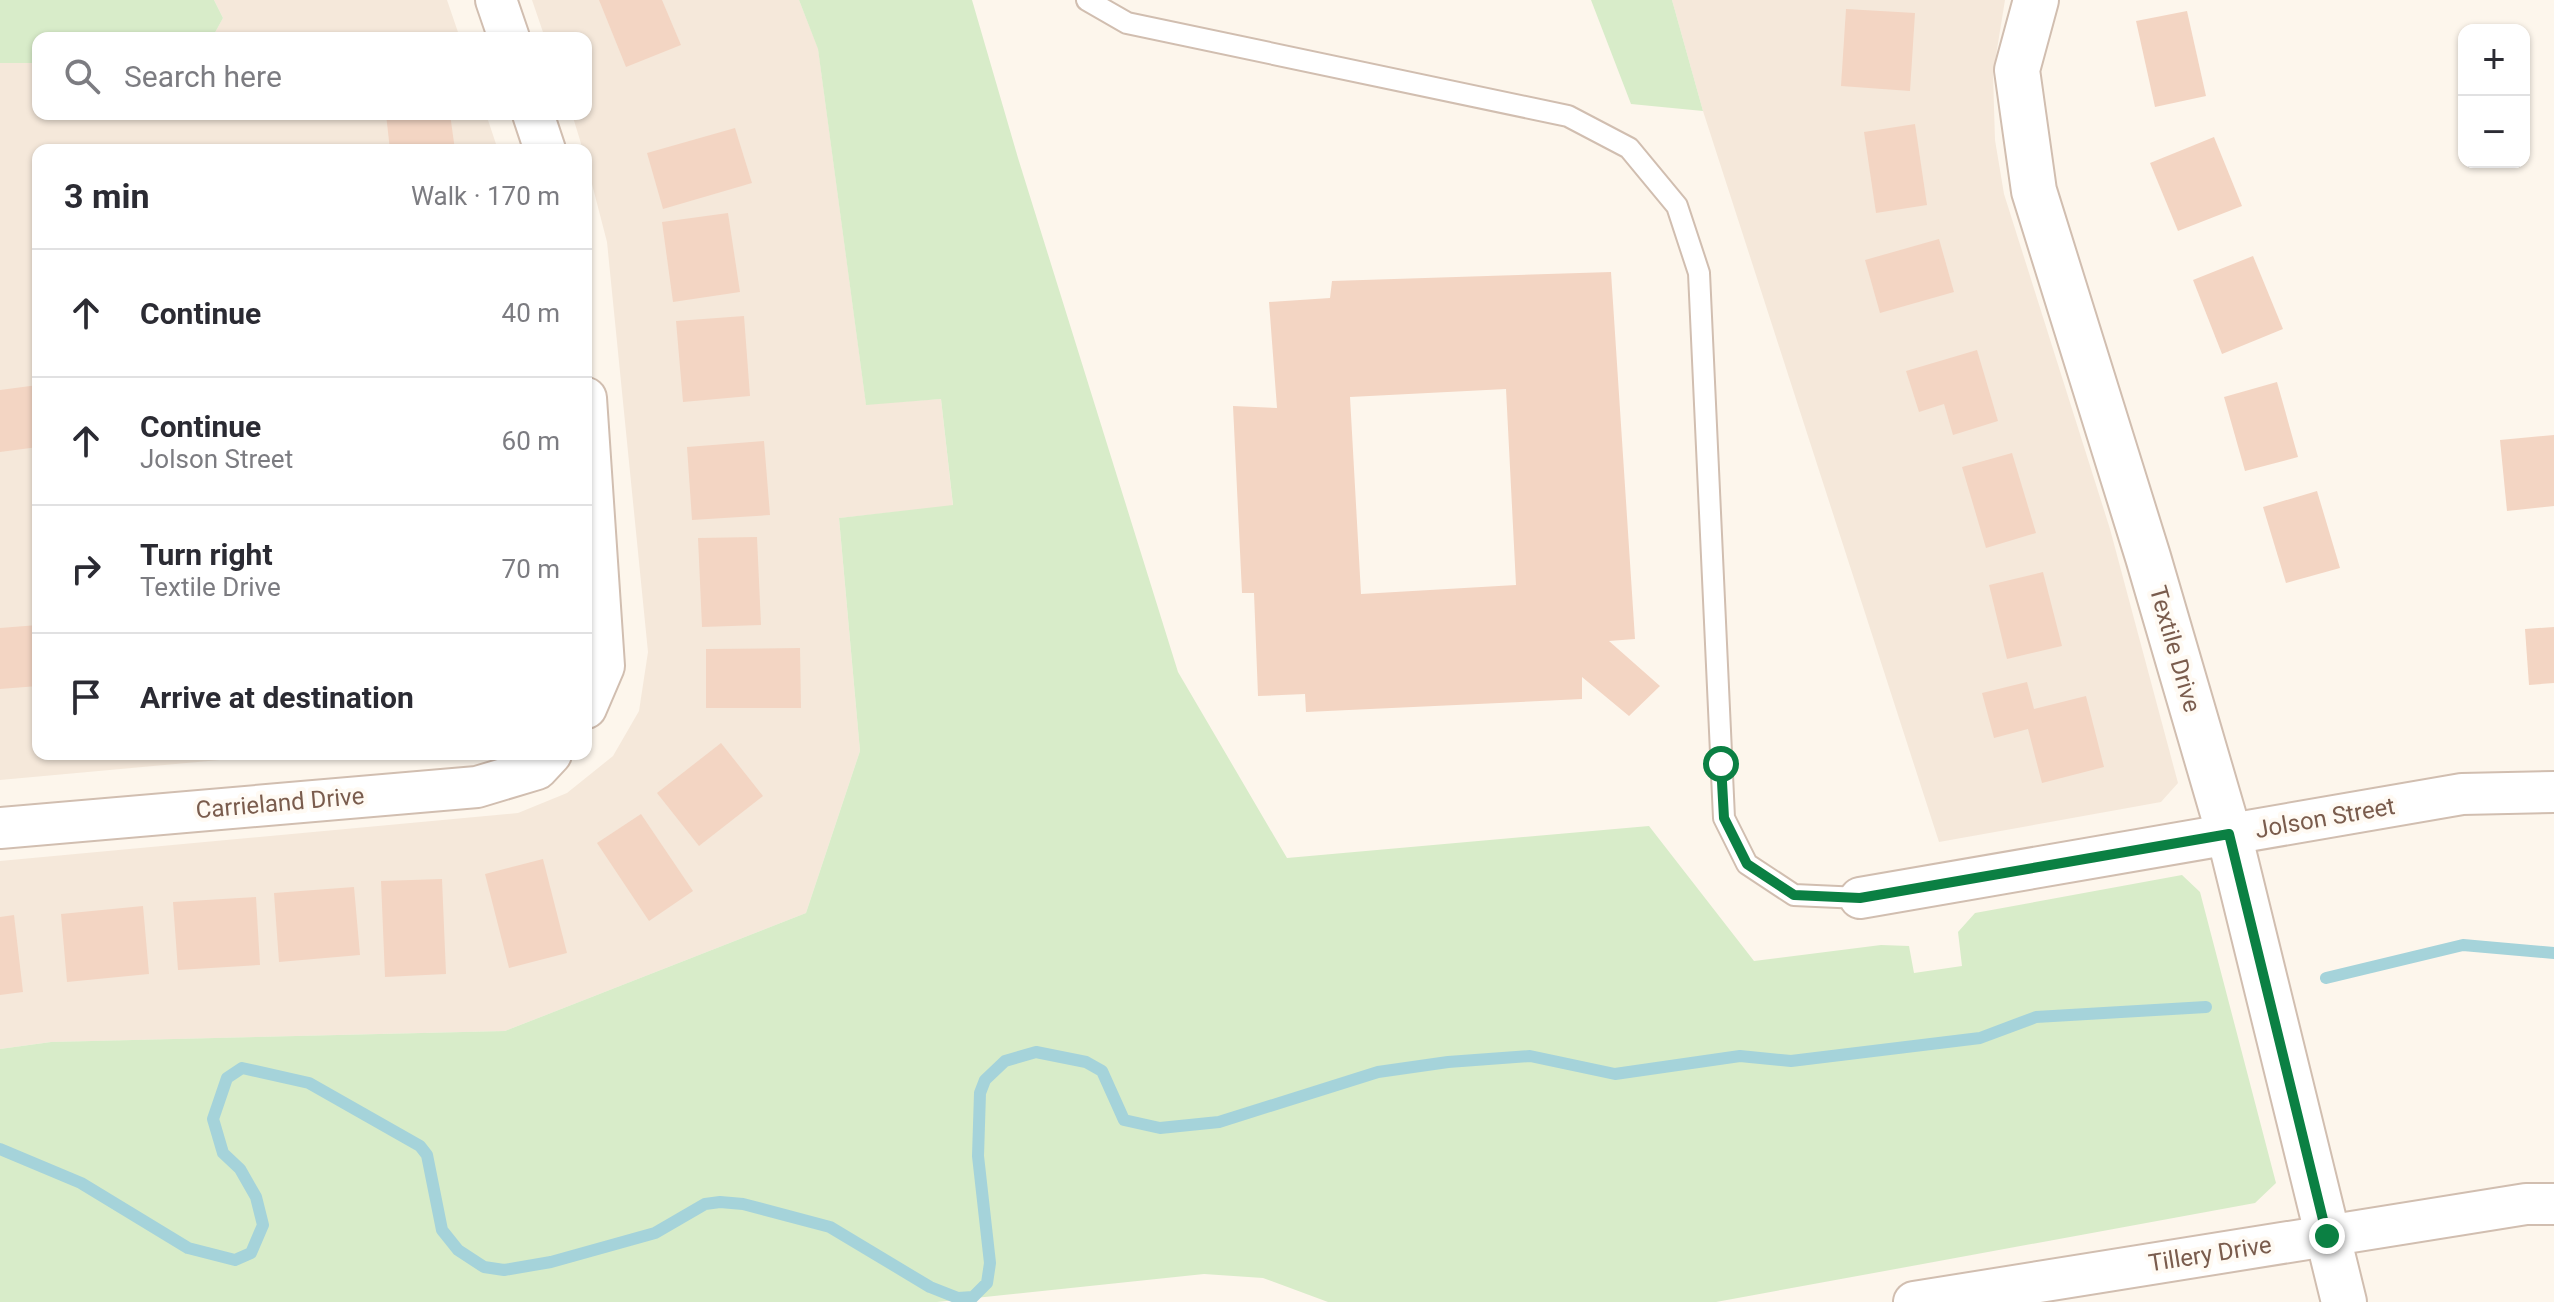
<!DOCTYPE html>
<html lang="en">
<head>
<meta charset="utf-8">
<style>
  :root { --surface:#fff; --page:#f7f7f7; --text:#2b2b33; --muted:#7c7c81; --line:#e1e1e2 }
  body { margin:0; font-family:Roboto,sans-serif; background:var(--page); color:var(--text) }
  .controls { position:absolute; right:24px; top:24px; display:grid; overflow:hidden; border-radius:16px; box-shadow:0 2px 6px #0004 }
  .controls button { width:72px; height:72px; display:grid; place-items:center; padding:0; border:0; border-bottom:2px solid var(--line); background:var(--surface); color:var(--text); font:40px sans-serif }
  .stop { position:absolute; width:24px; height:24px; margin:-18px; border:6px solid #0b8043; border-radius:50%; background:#fff }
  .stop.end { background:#0b8043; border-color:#fff; box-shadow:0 2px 8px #0008 }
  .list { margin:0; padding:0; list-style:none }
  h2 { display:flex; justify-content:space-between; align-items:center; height:104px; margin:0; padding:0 32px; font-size:34px }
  h2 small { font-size:26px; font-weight:400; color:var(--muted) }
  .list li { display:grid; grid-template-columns:52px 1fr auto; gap:24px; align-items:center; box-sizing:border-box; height:128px; padding:0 32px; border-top:2px solid var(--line) }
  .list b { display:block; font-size:30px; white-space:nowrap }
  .list p { margin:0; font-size:26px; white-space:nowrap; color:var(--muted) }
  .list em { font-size:26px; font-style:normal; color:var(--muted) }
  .icon { flex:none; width:44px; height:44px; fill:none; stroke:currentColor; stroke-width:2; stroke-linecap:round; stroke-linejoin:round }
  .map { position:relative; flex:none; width:2554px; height:1302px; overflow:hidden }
  .search { position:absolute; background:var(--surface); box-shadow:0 2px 6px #0004; left:32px; top:32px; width:560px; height:88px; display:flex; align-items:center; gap:20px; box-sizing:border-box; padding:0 28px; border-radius:16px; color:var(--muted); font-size:30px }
  .panel { position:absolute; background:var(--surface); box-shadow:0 2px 6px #0004; left:32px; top:144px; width:560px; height:616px; border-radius:16px }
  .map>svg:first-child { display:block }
  .residential { fill:#f5e8da }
  .green { fill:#d8ecc9 }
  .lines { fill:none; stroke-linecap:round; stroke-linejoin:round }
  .stream { stroke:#a5d3da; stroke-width:12 }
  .building { fill:#f3d5c3; fill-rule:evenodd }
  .service-casing { stroke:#d1beb0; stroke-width:24 }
  .minor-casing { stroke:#d1beb0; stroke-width:44 }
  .tertiary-casing { stroke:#d1beb0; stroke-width:48 }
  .service { stroke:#fff; stroke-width:20 }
  .minor { stroke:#fff; stroke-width:40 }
  .tertiary { stroke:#fff; stroke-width:44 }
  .route { stroke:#0b8043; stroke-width:10 }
  .labels { text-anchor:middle; stroke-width:8; stroke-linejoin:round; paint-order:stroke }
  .street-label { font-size:24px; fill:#7a5c4d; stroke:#fffaf3 }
</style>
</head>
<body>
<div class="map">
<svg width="2554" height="1302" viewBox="0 0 2554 1302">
  <rect width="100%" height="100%" fill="#fdf6ec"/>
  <g class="residential">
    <polygon points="214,0 447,0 460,38 212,38 223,18"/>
    <polygon points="532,0 799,0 818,48 866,404 941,399 953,506 839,518 860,751 806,913 505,1031 51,1042 0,1049 0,861 518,813 567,793 613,756 639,711 648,652 607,242 586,161 586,150 583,150 572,114 586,114 586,38 545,38"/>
    <polygon points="1672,0 2005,0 1993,74 1995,140 2004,194 2110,529 2178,783 2161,802 1939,842 1703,111"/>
    <polygon points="0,63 38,63 38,114 486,114 498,150 38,150 38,754 285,754 0,780"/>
  </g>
  <g class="green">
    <polygon points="0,0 214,0 223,18 212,38 38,38 38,63 0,63"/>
    <polygon points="799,0 972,0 1018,158 1178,672 1287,858 1649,826 1754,961 1881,945 1909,946 1914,973 1962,966 1958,932 1975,913 2182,875 2200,892 2276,1183 2255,1203 1716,1302 1328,1302 1263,1278 1204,1274 937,1302 0,1302 0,1049 51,1042 505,1031 806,913 860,751 839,518 953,505 941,399 866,405 818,49"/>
    <polygon points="1591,0 1672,0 1703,111 1631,104"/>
  </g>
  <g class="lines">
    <g class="stream">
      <polyline points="2326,978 2463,945 2554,953"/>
      <polyline points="0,1149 81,1183 188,1248 235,1260 251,1253 263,1225 256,1197 240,1169 223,1153 213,1119 227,1078 242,1068 309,1083 420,1146 427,1155 442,1230 458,1250 484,1267 504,1270 551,1262 655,1233 705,1204 720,1202 743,1204 830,1227 930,1287 958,1298 973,1297 987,1283 990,1263 978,1156 980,1093 985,1080 1005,1061 1036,1052 1086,1062 1102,1071 1124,1120 1160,1128 1219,1122 1378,1072 1448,1062 1530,1056 1615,1074 1740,1056 1791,1061 1980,1038 2036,1017 2206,1007"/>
    </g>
  </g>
  <g class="building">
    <polygon points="599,0 662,0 681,45 626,67"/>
    <polygon points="1846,9 1915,13 1910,91 1841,86"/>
    <polygon points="2187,11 2206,96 2155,107 2136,21"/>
    <polygon points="386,114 450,114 455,150 390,150"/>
    <polygon points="1915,124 1927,205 1876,213 1864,132"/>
    <polygon points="735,128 752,183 663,209 647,153"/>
    <polygon points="2214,137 2242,206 2178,231 2150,163"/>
    <polygon points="728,213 740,292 673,302 662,222"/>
    <polygon points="1939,239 1954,292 1880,313 1865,260"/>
    <polygon points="2253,256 2283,329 2222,354 2193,280"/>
    <path d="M1611,272L1635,639L1609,641L1660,686L1629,716L1582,677V699L1306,712L1305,694L1258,696L1254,593H1242L1233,406L1277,408L1269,302L1330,298L1332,281ZM1506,389L1516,585L1361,594L1350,397Z"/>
    <polygon points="744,316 750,396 683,402 676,321"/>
    <polygon points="1977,350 1998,421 1953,435 1944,404 1919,412 1906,371"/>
    <polygon points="2277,382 2298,457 2245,471 2224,397"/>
    <polygon points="38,385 38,447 0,452 0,390"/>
    <polygon points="2554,435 2554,506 2507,511 2500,440"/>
    <polygon points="764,441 770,515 692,520 687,447"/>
    <polygon points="2012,453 2036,533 1986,548 1962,467"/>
    <polygon points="2317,491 2340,568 2286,583 2263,507"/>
    <polygon points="757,537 761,625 702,627 698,538"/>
    <polygon points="2043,572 2062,646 2007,659 1989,585"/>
    <polygon points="38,625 38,686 0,689 0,628"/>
    <polygon points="2554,627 2554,683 2529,685 2525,629"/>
    <polygon points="800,648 801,708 706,708 706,649"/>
    <polygon points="2027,682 2034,709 2086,696 2104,767 2042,783 2028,729 1994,738 1982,693"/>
    <polygon points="721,743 763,796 699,846 657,793"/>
    <polygon points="641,814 693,891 649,921 597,843"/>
    <polygon points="543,859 567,953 509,968 485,874"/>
    <polygon points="442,879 446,974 385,977 381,881"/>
    <polygon points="354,887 360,955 279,962 274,893"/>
    <polygon points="256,897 260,965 178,970 173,902"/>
    <polygon points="143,906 149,974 67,982 61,914"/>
    <polygon points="14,915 23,992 0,995 0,917"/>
  </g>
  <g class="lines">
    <defs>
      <polyline id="service" points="1087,0 1127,23 1568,116 1629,148 1677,206 1699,273 1724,818 1747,864 1794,895 1860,898"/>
      <g id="minor">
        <polyline points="496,0 509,38"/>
        <polyline points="533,114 545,150"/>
        <polyline points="586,398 604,666 586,708"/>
        <polyline points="0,828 477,787 537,769 551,754"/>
        <polyline points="1860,898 2462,794 2554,792"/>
        <polyline points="1914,1302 2526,1204 2554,1204"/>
      </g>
      <polyline id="tertiary" points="2036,0 2017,70 2034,191 2148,557 2229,834 2344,1302"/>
    </defs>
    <use href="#service" class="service-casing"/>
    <use href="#minor" class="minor-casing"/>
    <use href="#tertiary" class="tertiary-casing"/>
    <use href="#service" class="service"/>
    <use href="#minor" class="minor"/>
    <use href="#tertiary" class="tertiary"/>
  </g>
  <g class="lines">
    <polyline class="route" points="1721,764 1724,818 1747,864 1794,895 1860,898 2229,834 2327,1236"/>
  </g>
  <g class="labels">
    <g class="street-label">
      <text transform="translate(2175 649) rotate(74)" y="8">Textile Drive</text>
      <text transform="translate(280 803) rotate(-5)" y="8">Carrieland Drive</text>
      <text transform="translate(2325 818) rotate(-10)" y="8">Jolson Street</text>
      <text transform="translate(2210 1254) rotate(-9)" y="8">Tillery Drive</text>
    </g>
  </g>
</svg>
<div class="controls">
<button>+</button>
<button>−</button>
</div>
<div class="stop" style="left:1721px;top:764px"></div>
<div class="stop end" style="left:2327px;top:1236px"></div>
<div class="search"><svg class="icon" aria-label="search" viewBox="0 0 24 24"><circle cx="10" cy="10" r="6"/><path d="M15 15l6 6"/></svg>Search here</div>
<section class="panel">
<h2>3 min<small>Walk · 170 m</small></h2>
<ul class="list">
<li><svg class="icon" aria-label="ahead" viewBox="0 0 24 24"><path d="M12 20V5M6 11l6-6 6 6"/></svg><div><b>Continue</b></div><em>40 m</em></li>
<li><svg class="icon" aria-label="ahead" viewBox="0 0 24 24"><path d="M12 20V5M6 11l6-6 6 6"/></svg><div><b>Continue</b><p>Jolson Street</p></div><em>60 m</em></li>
<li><svg class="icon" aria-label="right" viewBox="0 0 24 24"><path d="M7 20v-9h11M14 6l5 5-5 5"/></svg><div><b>Turn right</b><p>Textile Drive</p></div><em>70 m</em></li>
<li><svg class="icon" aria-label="arrive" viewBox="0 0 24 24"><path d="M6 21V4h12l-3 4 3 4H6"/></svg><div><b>Arrive at destination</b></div></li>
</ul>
</section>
</div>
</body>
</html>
